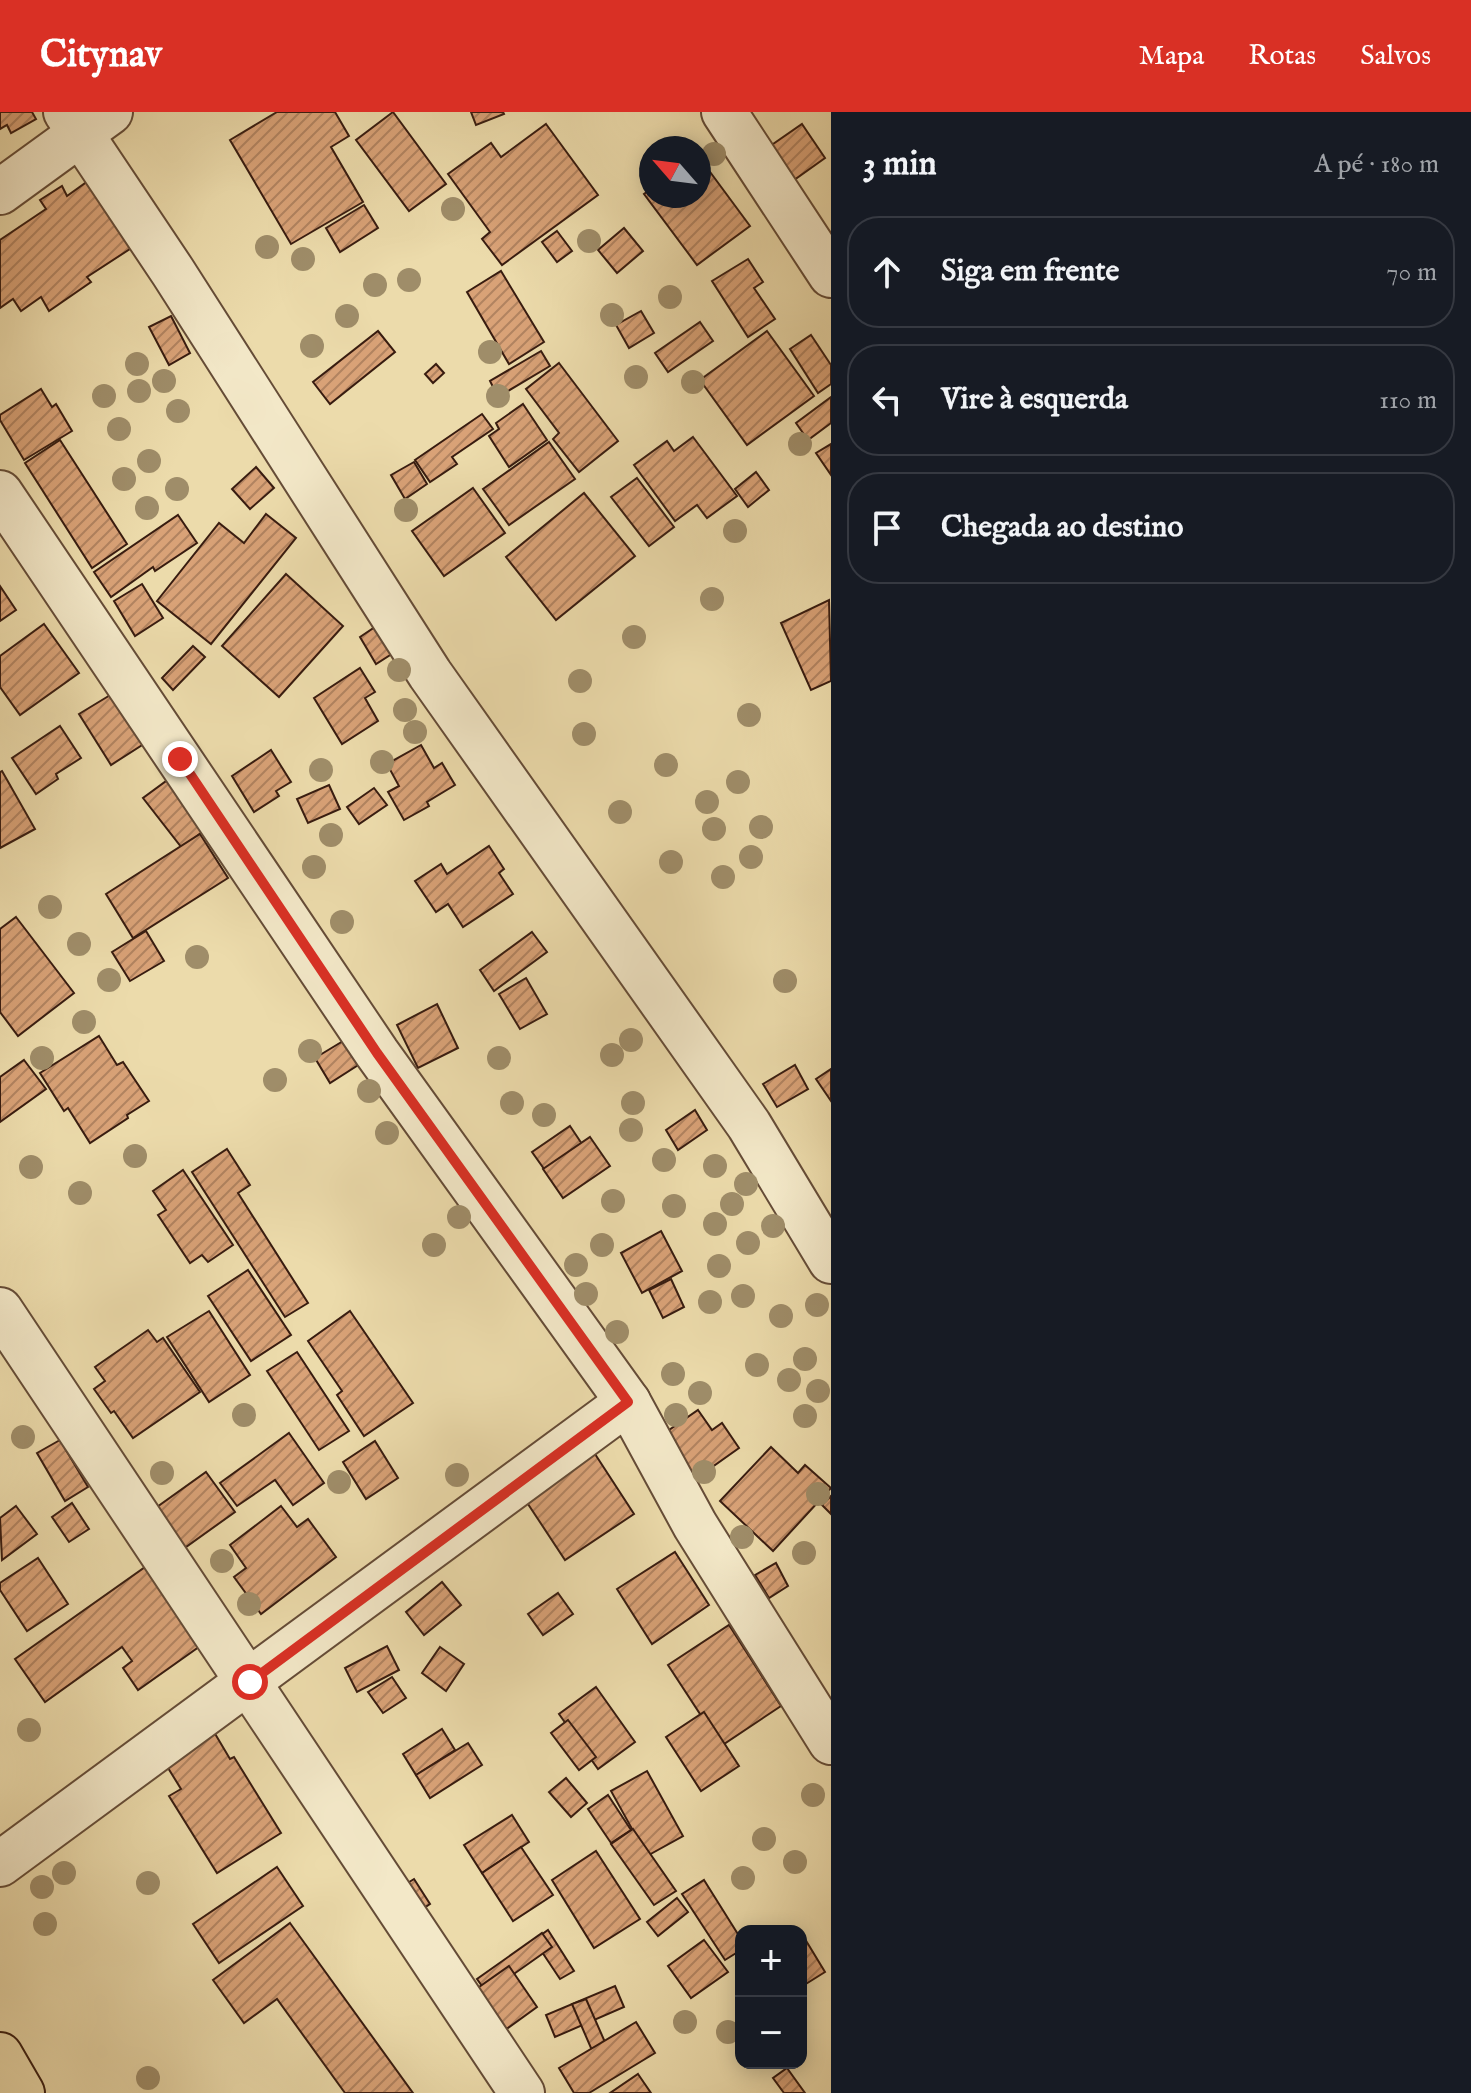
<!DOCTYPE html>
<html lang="pt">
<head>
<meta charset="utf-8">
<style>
  :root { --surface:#171b24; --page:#242831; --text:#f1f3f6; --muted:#9ea1a6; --line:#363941; --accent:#d93025 }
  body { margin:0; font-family:"IM FELL English",serif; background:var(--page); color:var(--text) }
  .controls { position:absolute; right:24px; bottom:24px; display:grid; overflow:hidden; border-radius:16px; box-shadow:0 4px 20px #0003 }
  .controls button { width:72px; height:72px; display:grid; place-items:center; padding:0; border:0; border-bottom:2px solid var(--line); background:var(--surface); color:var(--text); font:40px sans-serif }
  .compass { position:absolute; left:639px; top:24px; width:72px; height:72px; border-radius:50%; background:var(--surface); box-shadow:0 4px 20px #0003; rotate:298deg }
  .stop { position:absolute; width:24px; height:24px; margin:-18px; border:6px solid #d93025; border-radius:50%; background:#fff }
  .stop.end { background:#d93025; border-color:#fff; box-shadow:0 2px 8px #0008 }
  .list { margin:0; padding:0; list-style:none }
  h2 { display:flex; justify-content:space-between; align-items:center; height:104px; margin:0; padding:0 32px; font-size:34px }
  h2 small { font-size:26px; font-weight:400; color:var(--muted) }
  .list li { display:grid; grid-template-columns:52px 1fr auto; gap:24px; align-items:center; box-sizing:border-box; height:112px; margin:0 16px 16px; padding:0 16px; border:2px solid var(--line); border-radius:32px }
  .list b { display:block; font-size:30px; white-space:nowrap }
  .list em { font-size:26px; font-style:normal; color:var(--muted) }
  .icon { flex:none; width:44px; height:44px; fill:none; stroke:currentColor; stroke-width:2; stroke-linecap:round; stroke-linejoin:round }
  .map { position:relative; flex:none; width:831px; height:1981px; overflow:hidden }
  header { display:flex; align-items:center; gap:48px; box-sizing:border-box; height:112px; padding:0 40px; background:var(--accent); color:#fff }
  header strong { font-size:38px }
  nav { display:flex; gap:44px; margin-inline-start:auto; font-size:28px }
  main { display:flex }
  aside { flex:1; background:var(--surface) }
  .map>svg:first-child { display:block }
  .building { fill:url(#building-hatch); stroke:#381c10; stroke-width:2 }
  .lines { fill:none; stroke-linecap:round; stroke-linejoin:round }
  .minor-casing { stroke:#654c37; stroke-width:48 }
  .major-casing { stroke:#381c10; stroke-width:48 }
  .minor { stroke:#f3e8c8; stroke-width:44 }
  .major { stroke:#ecdbab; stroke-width:44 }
  .tree { fill:#9f8d69 }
  .route { stroke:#d93025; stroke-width:10 }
</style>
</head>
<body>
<header>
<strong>Citynav</strong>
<nav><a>Mapa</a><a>Rotas</a><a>Salvos</a></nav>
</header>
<main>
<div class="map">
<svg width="831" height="1981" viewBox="0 0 831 1981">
  <defs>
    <pattern id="building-hatch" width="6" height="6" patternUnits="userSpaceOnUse" patternTransform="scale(2)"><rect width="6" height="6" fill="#d9a277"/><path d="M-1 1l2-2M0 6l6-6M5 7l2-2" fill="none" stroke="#b18360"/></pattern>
  </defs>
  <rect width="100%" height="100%" fill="#ecdbab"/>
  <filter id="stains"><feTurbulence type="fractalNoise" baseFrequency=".0025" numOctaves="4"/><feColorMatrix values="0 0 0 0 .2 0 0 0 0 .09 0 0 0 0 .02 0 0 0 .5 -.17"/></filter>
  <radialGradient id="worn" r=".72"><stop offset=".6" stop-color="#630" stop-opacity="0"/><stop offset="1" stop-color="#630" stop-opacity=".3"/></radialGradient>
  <g class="building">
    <polygon points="0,0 32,0 36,7 11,21 7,13 0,17"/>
    <polygon points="277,0 335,0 349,24 331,35 363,90 291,132 230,28"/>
    <polygon points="393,0 446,72 409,99 356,28"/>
    <polygon points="471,0 503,0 504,2 476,13"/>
    <polygon points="546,12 598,83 502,153 482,127 490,120 448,62 491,31 501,45"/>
    <polygon points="802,12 825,46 787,73 763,39"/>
    <polygon points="699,45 750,114 697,153 644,82 651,77 651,84 699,84"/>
    <polygon points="88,69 133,135 87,165 91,170 49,199 41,185 21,199 13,187 0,196 0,128 46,97 40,88 62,74 67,84"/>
    <polygon points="364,93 378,116 340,140 326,116"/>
    <polygon points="624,116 643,139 617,161 598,138"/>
    <polygon points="557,119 572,139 557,150 542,130"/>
    <polygon points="748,147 763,170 754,176 775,207 748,225 712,169"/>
    <polygon points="501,159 544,230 509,252 467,180"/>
    <polygon points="641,199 654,221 629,236 616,213"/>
    <polygon points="171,204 190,241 169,253 149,215"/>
    <polygon points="700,210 713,229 668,260 655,241"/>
    <polygon points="378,219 395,240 330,292 313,270"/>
    <polygon points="767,219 814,284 747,333 700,268"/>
    <polygon points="811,223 831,253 831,272 818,281 790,237"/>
    <polygon points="541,239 550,254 498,285 490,269"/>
    <polygon points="559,251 618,329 579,360 553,327 559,321 526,277"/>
    <polygon points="436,252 444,261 433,271 425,262"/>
    <polygon points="41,277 52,295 56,292 72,319 24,348 0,308 0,303"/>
    <polygon points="831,285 831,311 808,328 796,311"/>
    <polygon points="523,292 547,328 509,355 489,324 499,317 496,311"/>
    <polygon points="482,302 493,317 452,345 457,352 430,370 415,348"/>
    <polygon points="693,325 737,384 707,406 697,393 675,409 634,353 667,329 674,339"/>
    <polygon points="60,328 127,432 92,456 25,351"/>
    <polygon points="549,330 575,367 509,413 483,377"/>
    <polygon points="831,332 831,363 816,341"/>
    <polygon points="414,350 427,372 405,387 391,363"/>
    <polygon points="256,355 274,376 250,397 232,377"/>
    <polygon points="756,360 769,378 748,395 735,377"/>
    <polygon points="637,366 674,415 649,434 611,385"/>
    <polygon points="473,376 505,421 444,464 412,419"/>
    <polygon points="584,381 635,444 556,508 506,445"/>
    <polygon points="266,402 296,426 211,532 157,489 219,411 244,431"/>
    <polygon points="178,403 197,431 155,459 153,455 111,485 94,460"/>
    <polygon points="286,462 343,514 279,585 222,534"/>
    <polygon points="142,472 163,506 135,524 114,489"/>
    <polygon points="0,474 16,498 0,509"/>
    <polygon points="829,488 831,569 811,578 781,511"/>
    <polygon points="381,511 398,538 376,552 360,525"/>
    <polygon points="44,512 79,561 20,603 0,575 0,544"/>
    <polygon points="193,534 205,545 173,578 162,566"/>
    <polygon points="360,556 375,580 365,586 378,609 342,632 314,586"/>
    <polygon points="130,571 161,621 111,653 79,602"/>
    <polygon points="60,614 81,646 56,662 58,667 36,682 12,646"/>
    <polygon points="421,633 434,656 442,651 455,673 427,690 429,694 404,708 388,680 399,674 387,652"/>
    <polygon points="271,638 291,670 276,679 279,684 254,700 232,664"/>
    <polygon points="2,659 35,717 0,736 0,660"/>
    <polygon points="173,664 211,713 182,736 143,686"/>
    <polygon points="329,673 340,697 308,711 297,687"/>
    <polygon points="374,676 387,693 359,712 347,695"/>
    <polygon points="200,722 228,766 133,826 106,782"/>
    <polygon points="489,734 504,757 499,761 513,782 463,815 448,792 436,800 415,769 441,752 447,762"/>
    <polygon points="16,805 74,881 18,924 0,900 0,817"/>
    <polygon points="146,819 164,849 130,869 112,840"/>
    <polygon points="532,820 547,840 494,879 480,858"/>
    <polygon points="526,866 547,902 520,917 499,882"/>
    <polygon points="437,892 458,936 418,956 397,913"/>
    <polygon points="99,924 117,953 123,950 149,989 127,1003 128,1006 90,1031 68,996 64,999 40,961"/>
    <polygon points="348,926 363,950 330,971 315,946"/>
    <polygon points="24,948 46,977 0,1010 0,965"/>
    <polygon points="795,953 808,977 777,995 763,972"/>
    <polygon points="831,957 831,989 816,967"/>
    <polygon points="695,998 707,1018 678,1038 666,1018"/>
    <polygon points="570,1014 584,1035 547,1061 532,1040"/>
    <polygon points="590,1025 610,1054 563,1086 543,1057"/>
    <polygon points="227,1037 250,1073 238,1081 308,1191 285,1205 192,1060"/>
    <polygon points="183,1058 233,1133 208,1150 202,1143 190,1151 158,1103 166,1098 153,1079"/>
    <polygon points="661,1119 682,1159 642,1181 621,1141"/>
    <polygon points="248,1158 291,1223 251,1249 208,1184"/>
    <polygon points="671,1167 684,1195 663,1206 649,1178"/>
    <polygon points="209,1199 250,1263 209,1290 167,1225"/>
    <polygon points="350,1199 413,1291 364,1324 337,1283 342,1279 308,1229"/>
    <polygon points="148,1218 157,1230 163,1226 200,1280 133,1326 114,1299 111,1301 94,1277 105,1269 95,1255"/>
    <polygon points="297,1240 349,1319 319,1338 267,1259"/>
    <polygon points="698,1298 712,1318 722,1311 739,1336 691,1370 659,1325"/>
    <polygon points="289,1321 324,1371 293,1393 275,1368 237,1394 220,1371"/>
    <polygon points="60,1328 88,1375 65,1389 37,1341"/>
    <polygon points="375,1329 398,1366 366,1387 343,1350"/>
    <polygon points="771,1335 798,1361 805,1353 831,1376 773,1439 720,1389"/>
    <polygon points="595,1342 634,1402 565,1448 526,1389"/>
    <polygon points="206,1360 235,1400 179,1440 150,1400"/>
    <polygon points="831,1384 831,1402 822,1393"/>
    <polygon points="72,1391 89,1417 69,1430 52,1405"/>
    <polygon points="16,1394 37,1422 2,1448 0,1406"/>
    <polygon points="281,1394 297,1415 308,1407 336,1445 261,1502 234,1465 246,1456 230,1433"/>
    <polygon points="675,1440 709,1493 652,1532 617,1477"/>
    <polygon points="38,1446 68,1492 27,1519 0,1478 0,1471"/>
    <polygon points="776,1451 788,1474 769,1486 755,1463"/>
    <polygon points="148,1453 203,1532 138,1578 123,1556 132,1549 122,1535 45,1590 15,1547"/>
    <polygon points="442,1470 461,1493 424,1523 406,1500"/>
    <polygon points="558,1481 573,1502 543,1523 528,1502"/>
    <polygon points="729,1513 781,1594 721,1634 668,1553"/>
    <polygon points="387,1534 399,1558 357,1580 345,1556"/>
    <polygon points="440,1535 464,1552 446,1579 422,1561"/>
    <polygon points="392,1565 406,1586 383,1601 368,1580"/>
    <polygon points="596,1575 635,1630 598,1657 559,1602"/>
    <polygon points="704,1600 739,1654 701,1679 666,1625"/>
    <polygon points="568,1608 596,1645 579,1658 551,1621"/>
    <polygon points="442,1617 455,1638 416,1663 403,1642"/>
    <polygon points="214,1620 230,1647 234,1645 281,1721 217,1761 169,1684 181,1677 165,1651"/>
    <polygon points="468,1631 482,1653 430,1686 416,1663"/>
    <polygon points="647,1659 683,1724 647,1744 611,1679"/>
    <polygon points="566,1666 587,1691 571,1705 549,1680"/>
    <polygon points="608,1683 631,1718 611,1731 588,1697"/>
    <polygon points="512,1703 529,1730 482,1761 464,1733"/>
    <polygon points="633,1717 676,1779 654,1793 611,1732"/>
    <polygon points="521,1735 553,1783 513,1809 482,1761"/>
    <polygon points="596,1739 640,1807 594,1836 552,1768"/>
    <polygon points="277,1755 303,1794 219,1851 193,1812"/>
    <polygon points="414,1767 430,1792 409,1806 393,1780"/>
    <polygon points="704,1768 741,1827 741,1838 725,1848 682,1782"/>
    <polygon points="677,1786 688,1800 658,1824 647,1810"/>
    <polygon points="290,1811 413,1981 345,1981 277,1887 244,1911 213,1868"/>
    <polygon points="548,1818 574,1859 560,1867 534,1828"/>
    <polygon points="542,1821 552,1835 487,1881 477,1867"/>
    <polygon points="805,1827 825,1860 801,1875 801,1829"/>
    <polygon points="704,1828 728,1860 691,1886 668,1854"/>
    <polygon points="509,1854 537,1895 501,1921 472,1880"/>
    <polygon points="615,1874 624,1895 555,1925 546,1903"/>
    <polygon points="586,1887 608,1937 594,1943 572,1892"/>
    <polygon points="636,1910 655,1941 589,1981 574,1981 559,1956"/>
    <polygon points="787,1956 805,1981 784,1981 773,1966"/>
    <polygon points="638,1962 651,1981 610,1981"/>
  </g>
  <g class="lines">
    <defs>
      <g id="minor">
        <polyline points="66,0 173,160 430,562 749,1013 831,1149"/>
        <polyline points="724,0 831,163"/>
        <polyline points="0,80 110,0"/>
        <polyline points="0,381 377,941 628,1290 695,1413 831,1630"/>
        <polyline points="0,1198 522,1981"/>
        <polyline points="0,1752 628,1290"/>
      </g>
      <polyline id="major" points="0,1943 22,1981"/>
    </defs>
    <use href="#minor" class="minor-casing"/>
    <use href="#major" class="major-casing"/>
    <use href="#minor" class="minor"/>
    <use href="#major" class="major"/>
  </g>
  <g class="tree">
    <circle cx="714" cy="42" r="12"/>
    <circle cx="453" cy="97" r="12"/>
    <circle cx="589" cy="129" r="12"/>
    <circle cx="267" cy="135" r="12"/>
    <circle cx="303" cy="147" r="12"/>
    <circle cx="409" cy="168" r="12"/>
    <circle cx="375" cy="173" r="12"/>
    <circle cx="670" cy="185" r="12"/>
    <circle cx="612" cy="203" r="12"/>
    <circle cx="347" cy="204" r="12"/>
    <circle cx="312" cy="234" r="12"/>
    <circle cx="490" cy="240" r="12"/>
    <circle cx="137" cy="252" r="12"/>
    <circle cx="636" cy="265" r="12"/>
    <circle cx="164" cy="269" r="12"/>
    <circle cx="693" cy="270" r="12"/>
    <circle cx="139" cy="279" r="12"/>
    <circle cx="104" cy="284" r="12"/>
    <circle cx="498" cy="284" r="12"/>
    <circle cx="178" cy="299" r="12"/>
    <circle cx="119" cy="317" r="12"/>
    <circle cx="800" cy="332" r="12"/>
    <circle cx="149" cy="349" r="12"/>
    <circle cx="124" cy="367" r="12"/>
    <circle cx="177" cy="377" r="12"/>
    <circle cx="147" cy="396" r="12"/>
    <circle cx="406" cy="398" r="12"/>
    <circle cx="735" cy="419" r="12"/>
    <circle cx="712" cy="487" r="12"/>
    <circle cx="634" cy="525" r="12"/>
    <circle cx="399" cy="558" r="12"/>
    <circle cx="580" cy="569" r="12"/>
    <circle cx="405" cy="598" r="12"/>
    <circle cx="749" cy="603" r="12"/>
    <circle cx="415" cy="620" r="12"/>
    <circle cx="584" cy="622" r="12"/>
    <circle cx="382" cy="650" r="12"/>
    <circle cx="666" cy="653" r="12"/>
    <circle cx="321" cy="658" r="12"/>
    <circle cx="738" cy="670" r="12"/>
    <circle cx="707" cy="690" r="12"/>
    <circle cx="620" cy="700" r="12"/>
    <circle cx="761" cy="715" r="12"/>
    <circle cx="714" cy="717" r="12"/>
    <circle cx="331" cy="723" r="12"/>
    <circle cx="751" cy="745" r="12"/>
    <circle cx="671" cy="750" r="12"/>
    <circle cx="314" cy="755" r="12"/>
    <circle cx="723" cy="765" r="12"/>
    <circle cx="50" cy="795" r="12"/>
    <circle cx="342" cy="810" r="12"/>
    <circle cx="79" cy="832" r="12"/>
    <circle cx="197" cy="845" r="12"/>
    <circle cx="109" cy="868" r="12"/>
    <circle cx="785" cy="869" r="12"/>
    <circle cx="84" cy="910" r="12"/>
    <circle cx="631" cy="928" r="12"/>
    <circle cx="310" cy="939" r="12"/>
    <circle cx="612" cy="943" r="12"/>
    <circle cx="42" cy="946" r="12"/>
    <circle cx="499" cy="946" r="12"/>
    <circle cx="275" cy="968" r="12"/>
    <circle cx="369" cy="979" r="12"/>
    <circle cx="512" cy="991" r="12"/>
    <circle cx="633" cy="991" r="12"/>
    <circle cx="544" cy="1003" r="12"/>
    <circle cx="631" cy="1018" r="12"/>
    <circle cx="387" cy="1021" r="12"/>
    <circle cx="135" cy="1044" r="12"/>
    <circle cx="664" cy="1048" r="12"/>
    <circle cx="715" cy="1054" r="12"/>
    <circle cx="31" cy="1055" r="12"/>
    <circle cx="746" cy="1072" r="12"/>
    <circle cx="80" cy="1081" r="12"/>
    <circle cx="613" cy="1089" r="12"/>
    <circle cx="732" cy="1092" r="12"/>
    <circle cx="674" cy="1094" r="12"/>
    <circle cx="459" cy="1105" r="12"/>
    <circle cx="715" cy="1112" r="12"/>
    <circle cx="773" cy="1114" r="12"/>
    <circle cx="748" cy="1131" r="12"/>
    <circle cx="434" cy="1133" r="12"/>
    <circle cx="602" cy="1133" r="12"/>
    <circle cx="576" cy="1153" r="12"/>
    <circle cx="719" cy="1154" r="12"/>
    <circle cx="586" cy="1182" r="12"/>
    <circle cx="743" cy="1184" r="12"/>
    <circle cx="710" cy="1190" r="12"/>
    <circle cx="817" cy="1193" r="12"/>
    <circle cx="781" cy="1204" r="12"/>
    <circle cx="617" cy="1220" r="12"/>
    <circle cx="805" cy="1247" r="12"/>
    <circle cx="757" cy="1253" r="12"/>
    <circle cx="673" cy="1262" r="12"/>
    <circle cx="789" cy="1268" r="12"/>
    <circle cx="818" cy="1279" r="12"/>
    <circle cx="700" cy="1281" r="12"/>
    <circle cx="244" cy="1303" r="12"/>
    <circle cx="676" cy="1303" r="12"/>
    <circle cx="805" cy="1304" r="12"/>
    <circle cx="23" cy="1325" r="12"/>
    <circle cx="704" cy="1360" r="12"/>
    <circle cx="162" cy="1361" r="12"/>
    <circle cx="457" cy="1363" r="12"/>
    <circle cx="339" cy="1370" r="12"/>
    <circle cx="818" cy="1382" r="12"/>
    <circle cx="742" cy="1425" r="12"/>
    <circle cx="804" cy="1441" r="12"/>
    <circle cx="222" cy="1449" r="12"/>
    <circle cx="249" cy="1492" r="12"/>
    <circle cx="29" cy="1618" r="12"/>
    <circle cx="813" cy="1683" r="12"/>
    <circle cx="764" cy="1727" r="12"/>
    <circle cx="795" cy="1750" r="12"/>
    <circle cx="64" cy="1761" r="12"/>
    <circle cx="743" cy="1766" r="12"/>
    <circle cx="148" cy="1771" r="12"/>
    <circle cx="42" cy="1775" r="12"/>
    <circle cx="45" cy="1812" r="12"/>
    <circle cx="685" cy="1910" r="12"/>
    <circle cx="728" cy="1920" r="12"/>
    <circle cx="148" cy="1966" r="12"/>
  </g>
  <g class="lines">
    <polyline class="route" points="180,647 377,941 628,1290 250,1570"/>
  </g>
  <rect width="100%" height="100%" filter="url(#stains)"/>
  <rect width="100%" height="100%" fill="url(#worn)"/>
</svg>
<div class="controls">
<button>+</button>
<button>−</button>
</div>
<svg class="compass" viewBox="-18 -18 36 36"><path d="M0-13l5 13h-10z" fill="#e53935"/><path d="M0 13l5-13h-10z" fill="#9ea1a6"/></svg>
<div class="stop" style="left:250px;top:1570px"></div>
<div class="stop end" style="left:180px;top:647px"></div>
</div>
<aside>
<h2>3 min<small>A pé · 180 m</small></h2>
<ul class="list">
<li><svg class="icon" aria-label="ahead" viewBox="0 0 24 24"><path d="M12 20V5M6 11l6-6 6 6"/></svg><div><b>Siga em frente</b></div><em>70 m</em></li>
<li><svg class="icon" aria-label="left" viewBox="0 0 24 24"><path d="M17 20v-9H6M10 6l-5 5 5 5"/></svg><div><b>Vire à esquerda</b></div><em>110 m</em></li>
<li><svg class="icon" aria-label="arrive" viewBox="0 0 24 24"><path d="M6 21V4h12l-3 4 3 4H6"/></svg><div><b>Chegada ao destino</b></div></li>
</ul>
</aside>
</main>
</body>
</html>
